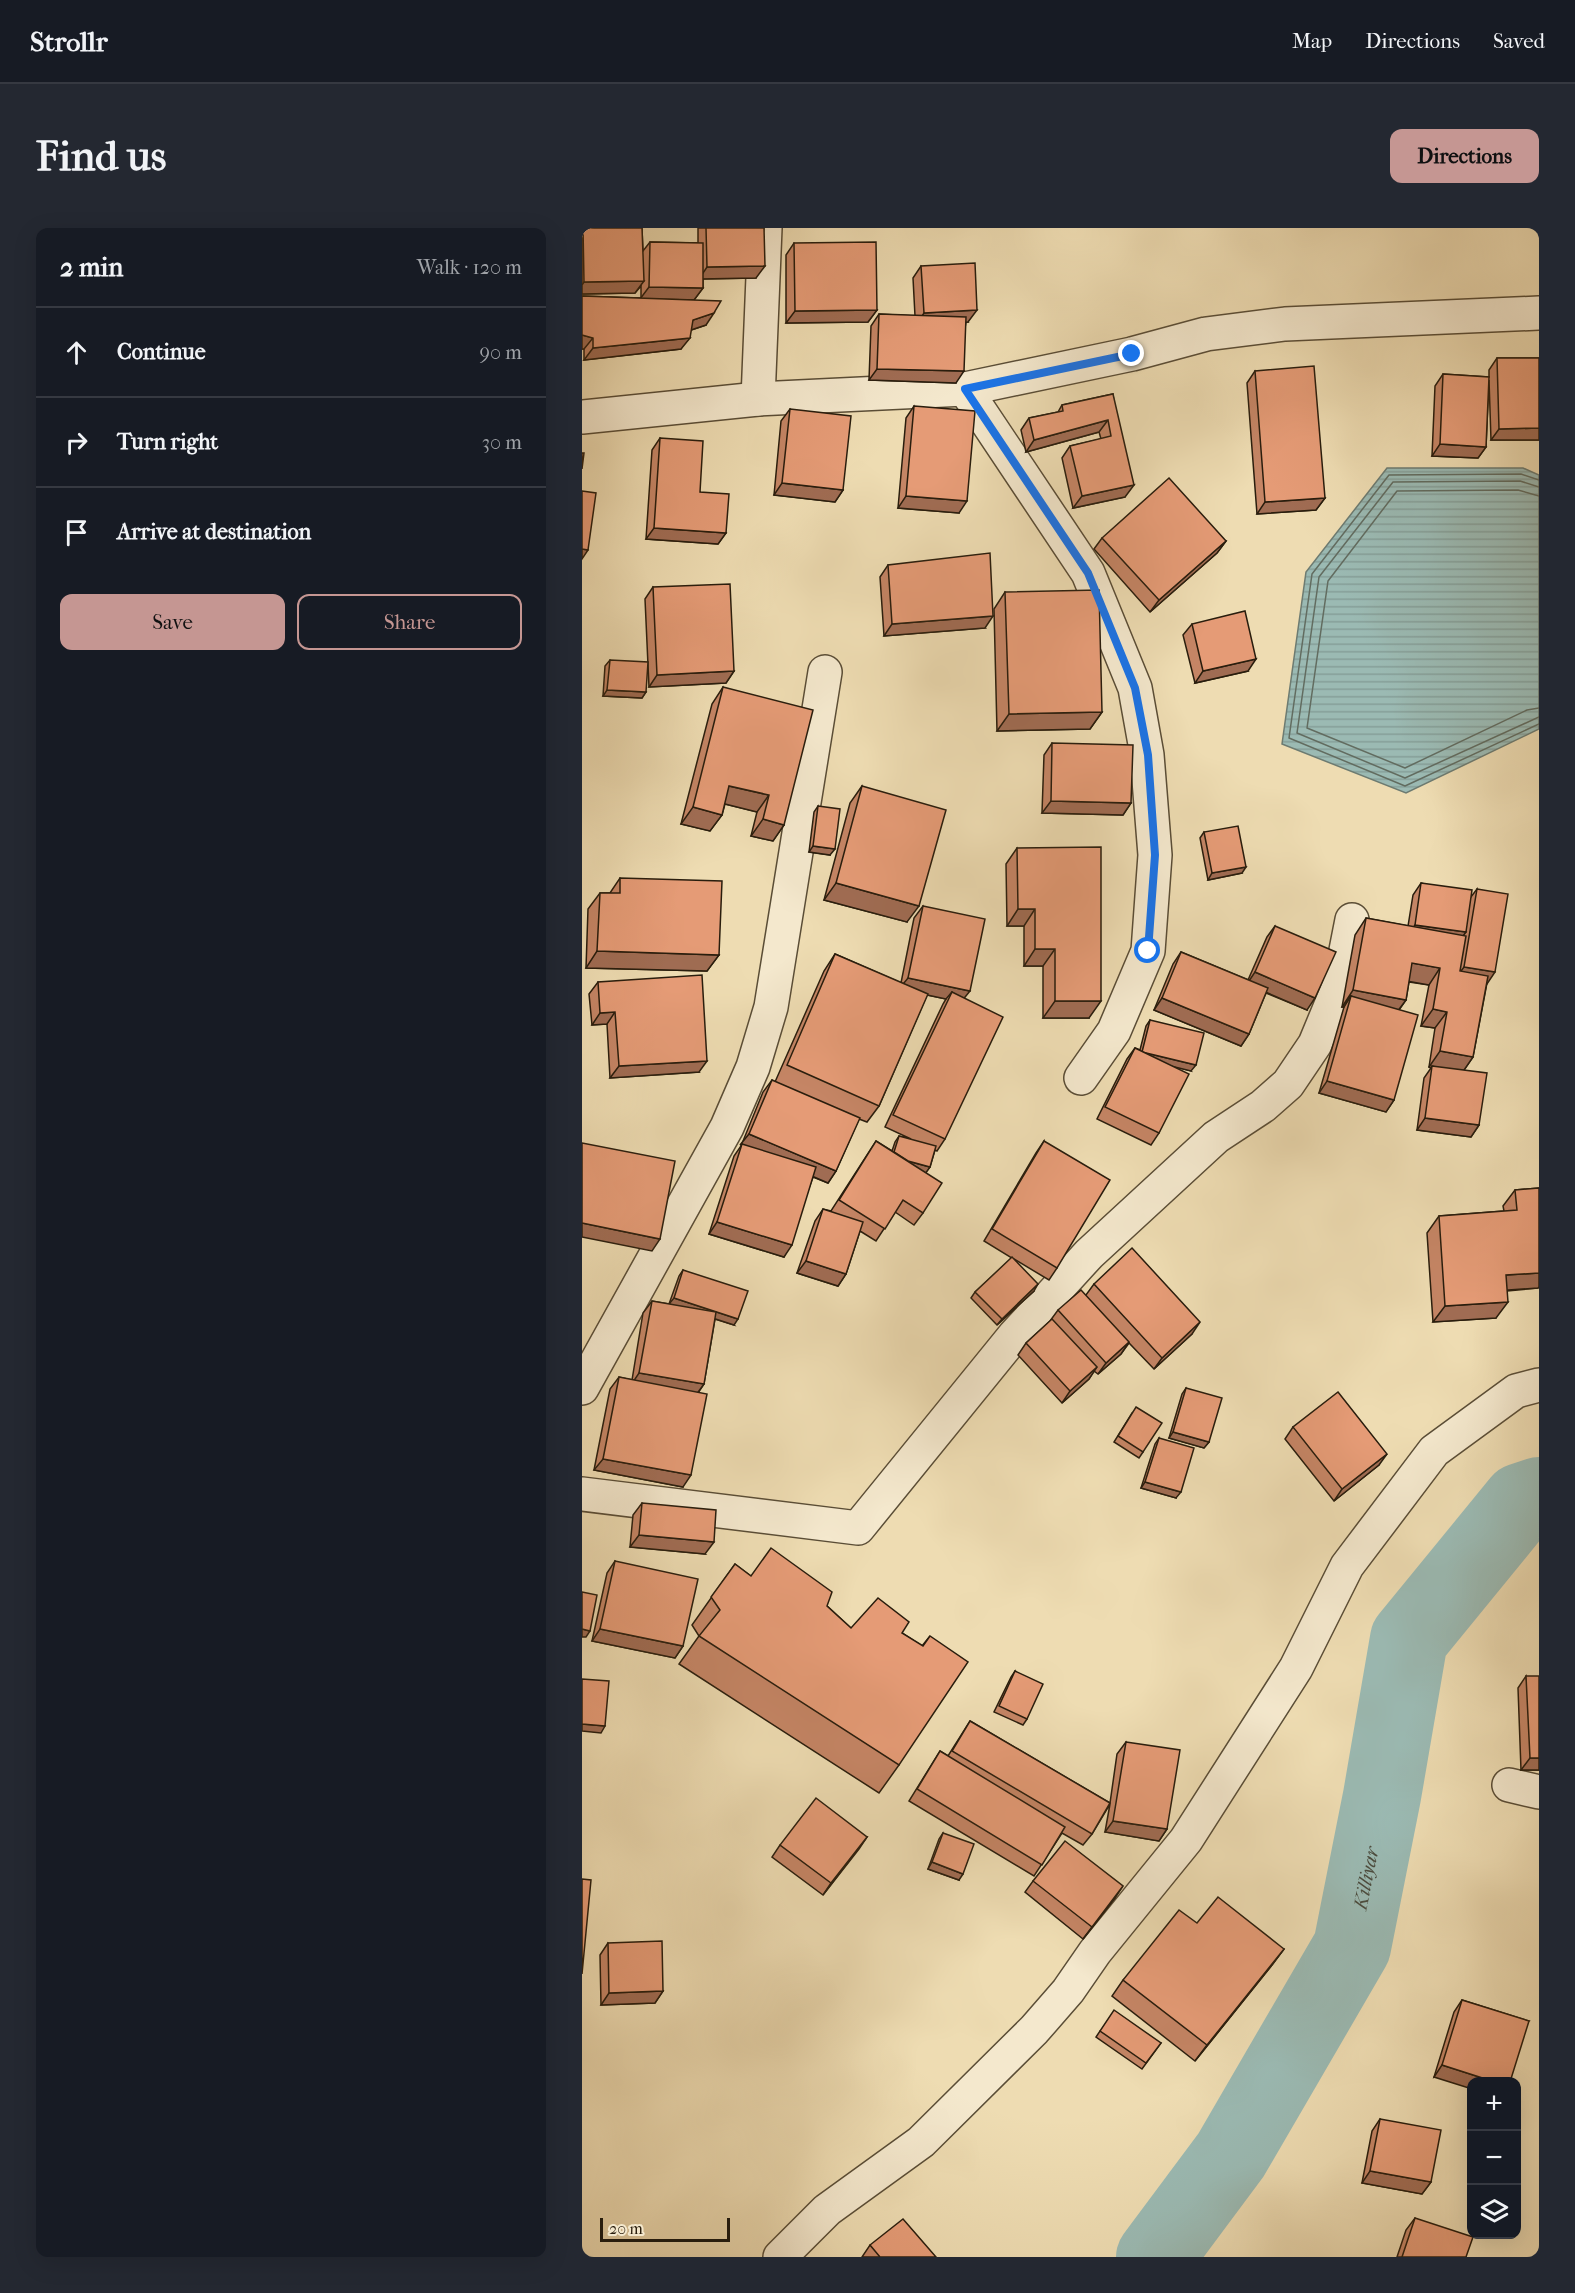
<!DOCTYPE html>
<html lang="en">
<head>
<meta charset="utf-8">
<style>
  :root { --surface:#171b24; --page:#242831; --text:#f1f3f6; --muted:#9ea1a6; --line:#363941; --accent:#c59692 }
  body { margin:0; font-family:"IM FELL French Canon",serif; background:var(--page); color:var(--text) }
  .controls { position:absolute; right:18px; bottom:18px; display:grid; overflow:hidden; border-radius:12px; box-shadow:0 6px 24px #0002 }
  .controls button { width:54px; height:54px; display:grid; place-items:center; padding:0; border:0; border-bottom:2px solid var(--line); background:var(--surface); color:var(--text); font:30px sans-serif }
  .scale { position:absolute; left:18px; bottom:15px; width:130px; box-sizing:border-box; padding-left:6px; border:3px solid #291d0d; border-top:0; font-size:16px; line-height:21px; white-space:nowrap; color:#291d0d; -webkit-text-stroke:4px #f4e8cd; paint-order:stroke }
  .stop { position:absolute; width:18px; height:18px; margin:-14px; border:4px solid #1a73e8; border-radius:50%; background:#fff }
  .stop.end { background:#1a73e8; border-color:#fff; box-shadow:0 2px 6px #0008 }
  .list { margin:0; padding:0; list-style:none }
  h2 { display:flex; justify-content:space-between; align-items:center; height:78px; margin:0; padding:0 24px; font-size:26px }
  h2 small { font-size:20px; font-weight:400; color:var(--muted) }
  .list li { display:grid; grid-template-columns:39px 1fr auto; gap:18px; align-items:center; box-sizing:border-box; height:90px; padding:0 24px; border-top:2px solid var(--line) }
  .list b { display:block; font-size:22px; white-space:nowrap }
  .list em { font-size:20px; font-style:normal; color:var(--muted) }
  .actions { display:flex; gap:12px; padding:18px 24px }
  .actions a { flex:1; padding:14px 0; border:2px solid var(--accent); border-radius:12px; text-align:center; font-size:21px; color:var(--accent) }
  .actions .main { background:var(--accent); color:#111 }
  .icon { flex:none; width:33px; height:33px; fill:none; stroke:currentColor; stroke-width:2; stroke-linecap:round; stroke-linejoin:round }
  .map { position:relative; flex:none; width:957px; height:2029px; overflow:hidden; border-radius:12px }
  header { display:flex; align-items:center; gap:36px; box-sizing:border-box; height:84px; padding:0 30px; background:var(--surface); border-bottom:2px solid var(--line) }
  header strong { font-size:28px }
  nav { display:flex; gap:33px; margin-inline-start:auto; font-size:21px }
  .intro { display:flex; align-items:center; justify-content:space-between; box-sizing:border-box; height:144px; padding:0 36px }
  h1 { margin:0; font-size:42px }
  .button { padding:15px 27px; border-radius:12px; background:var(--accent); color:#111; font-size:21px; font-weight:700 }
  main { display:flex; gap:36px; padding:0 36px }
  aside { flex:1; background:var(--surface); border-radius:12px; box-shadow:0 6px 24px #0002 }
  .map>svg:first-child { display:block }
  .water { fill:url(#water-rules); stroke:#6d7b71; stroke-width:1.5 }
  .lines { fill:none; stroke-linecap:round; stroke-linejoin:round }
  .shore { stroke:#626c60; stroke-width:1.5 }
  .river { stroke:#9bbab3; stroke-width:78 }
  .minor-casing { stroke:#5a4d36; stroke-width:36 }
  .minor { stroke:#f4e8cd; stroke-width:33 }
  .wall { fill:#c58565; stroke:#291d0d; stroke-width:1.5 }
  .shaded-wall { fill:#a06c53; stroke:#291d0d; stroke-width:1.5 }
  .building { fill:#e59b76; stroke:#291d0d; stroke-width:1.5 }
  .route { stroke:#1a73e8; stroke-width:8 }
  .labels { text-anchor:middle; stroke-width:4.5; stroke-linejoin:round; paint-order:stroke }
  .water-label { font-size:20px; font-style:italic; fill:#4b4c3f; stroke:#f4e8cd }
</style>
</head>
<body>
<header>
<strong>Strollr</strong>
<nav><a>Map</a><a>Directions</a><a>Saved</a></nav>
</header>
<div class="intro"><h1>Find us</h1><a class="button">Directions</a></div>
<main>
<aside>
<h2>2 min<small>Walk · 120 m</small></h2>
<ul class="list">
<li><svg class="icon" aria-label="ahead" viewBox="0 0 24 24"><path d="M12 20V5M6 11l6-6 6 6"/></svg><div><b>Continue</b></div><em>90 m</em></li>
<li><svg class="icon" aria-label="right" viewBox="0 0 24 24"><path d="M7 20v-9h11M14 6l5 5-5 5"/></svg><div><b>Turn right</b></div><em>30 m</em></li>
<li><svg class="icon" aria-label="arrive" viewBox="0 0 24 24"><path d="M6 21V4h12l-3 4 3 4H6"/></svg><div><b>Arrive at destination</b></div></li>
</ul>
<div class="actions"><a class="main">Save</a><a>Share</a></div>
</aside>
<div class="map">
<svg width="957" height="2029" viewBox="0 0 957 2029">
  <defs>
    <pattern id="water-rules" width="6" height="5" patternUnits="userSpaceOnUse" patternTransform="scale(1.5)"><rect width="6" height="5" fill="#9bbab3"/><path d="M0 2.5h6" fill="none" stroke="#869f99"/></pattern>
  </defs>
  <rect width="100%" height="100%" fill="#eedcb2"/>
  <filter id="stains"><feTurbulence type="fractalNoise" baseFrequency=".00333" numOctaves="4"/><feColorMatrix values="0 0 0 0 .2 0 0 0 0 .09 0 0 0 0 .02 0 0 0 .5 -.17"/></filter>
  <radialGradient id="worn" r=".72"><stop offset=".6" stop-color="#630" stop-opacity="0"/><stop offset="1" stop-color="#630" stop-opacity=".3"/></radialGradient>
  <polygon class="water" points="805,240 941,240 957,247 957,501 824,565 700,516 724,344"/>
  <g class="lines">
    <g class="shore">
      <polyline points="957,252 939,246 807,247 730,346 707,510 823,558 957,496"/>
      <polyline points="957,259 938,253 811,254 737,349 715,505 823,550 957,489"/>
      <polyline points="957,268 936,262 815,263 746,353 725,500 823,540 945,482 957,480"/>
    </g>
    <path class="river" id="s1" d="M573,2029L649,1927L770,1719L800,1568L827,1411L939,1274L957,1268"/>
    <defs>
      <g id="minor">
        <polyline points="383,161 506,345 553,460 565,527 573,627 566,723 532,803 499,850"/>
        <polyline points="176,171 183,0"/>
        <polyline points="0,189 176,171 383,161 550,126 624,106 703,96 957,85"/>
        <polyline points="0,1160 145,899 171,839 189,779 243,444"/>
        <polyline points="0,1266 276,1300 432,1108 507,1026 634,909 681,878 706,856 733,816 757,758 770,692"/>
        <polyline points="927,1557 957,1564"/>
        <polyline points="198,2029 245,1982 339,1914 452,1802 486,1763 513,1724 604,1612 714,1440 765,1338 852,1223 934,1163 957,1157"/>
      </g>
    </defs>
    <use href="#minor" class="minor-casing"/>
    <use href="#minor" class="minor"/>
  </g>
  <g class="wall">
    <polygon points="0,0 60,0 61,23 68,14 116,15 116,0 182,0 174,50 121,51 121,60 112,72 124,97 109,102 99,121 2,132 2,121 0,121 0,68 59,70 59,58 53,65 0,66"/>
    <polygon points="212,15 295,82 286,94 204,95 204,27"/>
    <polygon points="339,38 386,94 384,94 374,155 287,152 289,98 297,86 333,88 331,50"/>
    <polygon points="915,130 957,130 957,212 909,212 907,152 904,219 896,230 850,228 853,158 861,146 907,149 907,142"/>
    <polygon points="673,143 743,270 734,282 675,286 665,155"/>
    <polygon points="531,166 543,269 491,280 480,230 488,218 519,211 517,204 444,224 439,202 447,190 476,184 480,177"/>
    <polygon points="332,178 377,285 316,280 324,190"/>
    <polygon points="208,181 261,262 253,274 192,267 199,193"/>
    <polygon points="78,210 118,264 144,305 136,316 64,311 70,222"/>
    <polygon points="520,310 644,313 635,325 568,384 512,321"/>
    <polygon points="306,337 403,400 302,408 298,349"/>
    <polygon points="71,359 152,443 144,455 67,459 63,371"/>
    <polygon points="423,364 520,484 508,501 415,503 412,381"/>
    <polygon points="610,396 666,443 613,455 601,407"/>
    <polygon points="28,432 64,464 60,470 21,468 23,438"/>
    <polygon points="141,459 202,597 191,613 169,608 175,584 143,576 140,587 128,603 99,596 130,476"/>
    <polygon points="470,515 549,575 541,587 460,585 462,527"/>
    <polygon points="280,558 325,694 242,672 268,575"/>
    <polygon points="236,578 248,627 227,624 232,584"/>
    <polygon points="622,604 660,645 626,652 618,610"/>
    <polygon points="435,620 507,790 461,790 461,738 442,738 442,698 425,698 424,636"/>
    <polygon points="38,650 137,727 125,743 4,740 6,681 18,665 28,665"/>
    <polygon points="839,655 889,669 895,661 905,755 891,829 882,842 897,897 889,909 835,902 842,850 849,840 847,839 853,800 839,798 847,757 827,754 824,772 817,782 812,872 804,884 737,865 762,779 760,779 773,707 784,690 826,698 831,667"/>
    <polygon points="341,678 382,770 363,911 355,923 353,922 348,939 344,944 341,985 332,997 313,984 294,1013 278,1003 264,1046 256,1058 215,1045 233,993 241,981 249,983 294,913 310,923 313,914 317,908 329,911 303,899 361,776 364,771 345,767 297,878 285,894 277,891 254,943 246,955 231,949 202,1029 127,1006 152,928 159,918 181,864 190,852 193,854 242,743 253,726 319,755 332,690"/>
    <polygon points="693,698 725,782 684,765 667,806 659,818 572,782 591,736 599,724 666,752 685,709"/>
    <polygon points="16,754 117,844 28,850 25,796 10,797 7,766"/>
    <polygon points="568,792 609,843 594,839 577,905 569,917 515,891 545,831 553,820 558,822 564,798"/>
    <polygon points="462,913 475,1040 467,1052 432,1031 452,1063 415,1097 389,1070 393,1064 430,1030 402,1013 454,925"/>
    <polygon points="957,960 957,1059 956,1060 925,1063 914,1090 851,1094 845,1005 857,988 922,983 921,978 933,962"/>
    <polygon points="101,1042 152,1097 133,1091 122,1156 116,1165 101,1259 12,1242 28,1161 37,1149 50,1152 61,1085 70,1073 87,1076 97,1048"/>
    <polygon points="512,1056 610,1106 572,1141 547,1115 539,1126 516,1146 512,1143 507,1151 480,1175 436,1127 444,1115 468,1093 476,1082 504,1067"/>
    <polygon points="604,1160 627,1214 622,1220 587,1210 600,1166"/>
    <polygon points="550,1185 561,1224 557,1230 532,1214"/>
    <polygon points="711,1199 797,1237 752,1273 703,1211"/>
    <polygon points="577,1210 594,1270 559,1260 573,1216"/>
    <polygon points="60,1275 123,1326 48,1319 51,1287"/>
    <polygon points="33,1333 101,1418 93,1430 10,1413 25,1345"/>
    <polygon points="153,1336 169,1348 245,1378 269,1400 320,1405 340,1418 348,1408 317,1537 297,1565 97,1436 117,1408 110,1397"/>
    <polygon points="433,1443 445,1491 441,1497 412,1484 429,1449"/>
    <polygon points="944,1448 957,1542 939,1542 936,1460"/>
    <polygon points="388,1493 528,1575 535,1526 544,1514 585,1601 577,1613 523,1604 528,1576 510,1606 501,1617 480,1605 452,1648 327,1573 358,1523 366,1528"/>
    <polygon points="361,1605 377,1652 346,1641 357,1611"/>
    <polygon points="285,1609 241,1667 190,1629 198,1617"/>
    <polygon points="451,1653 533,1670 501,1711 443,1664"/>
    <polygon points="615,1695 702,1721 690,1737 613,1833 530,1768 541,1752"/>
    <polygon points="26,1715 81,1763 73,1775 19,1777 18,1727"/>
    <polygon points="880,1772 947,1793 852,1849 872,1784"/>
    <polygon points="518,1803 579,1815 560,1841 514,1809"/>
    <polygon points="798,1891 849,1954 840,1966 780,1955 790,1903"/>
    <polygon points="833,1990 884,2029 815,2029 824,2002"/>
    <polygon points="288,2017 354,2029 280,2029"/>
  </g>
  <g class="shaded-wall">
    <polygon points="183,38 174,50 117,51 125,39"/>
    <polygon points="62,53 53,65 0,66 0,57 2,54"/>
    <polygon points="67,59 121,60 112,72 58,71"/>
    <polygon points="295,82 286,94 204,95 213,83"/>
    <polygon points="395,82 386,94 334,97 342,85"/>
    <polygon points="132,85 124,97 103,104 111,92"/>
    <polygon points="0,107 11,110 2,121 0,121"/>
    <polygon points="108,110 99,121 2,132 11,120"/>
    <polygon points="295,141 382,143 374,155 287,152"/>
    <polygon points="526,192 517,204 444,224 452,212"/>
    <polygon points="957,200 957,212 909,212 917,201"/>
    <polygon points="858,216 904,219 896,230 850,228"/>
    <polygon points="200,255 261,262 253,274 192,267"/>
    <polygon points="552,257 543,269 491,280 500,268"/>
    <polygon points="324,268 385,273 377,285 316,280"/>
    <polygon points="743,270 734,282 675,286 683,274"/>
    <polygon points="72,300 144,305 136,316 64,311"/>
    <polygon points="644,313 635,325 568,384 577,372"/>
    <polygon points="0,321 6,322 0,331"/>
    <polygon points="411,388 403,400 302,408 310,396"/>
    <polygon points="674,431 666,443 613,455 621,443"/>
    <polygon points="152,443 144,455 67,459 75,447"/>
    <polygon points="25,462 64,464 60,470 21,468"/>
    <polygon points="520,484 508,501 415,503 427,486"/>
    <polygon points="147,558 187,567 175,584 135,574"/>
    <polygon points="469,573 549,575 541,587 460,585"/>
    <polygon points="111,579 140,587 128,603 99,596"/>
    <polygon points="181,591 202,597 191,613 169,608"/>
    <polygon points="231,618 253,621 248,627 227,624"/>
    <polygon points="664,639 660,645 626,652 630,645"/>
    <polygon points="254,655 337,678 325,694 242,672"/>
    <polygon points="436,681 453,681 442,698 425,698"/>
    <polygon points="833,697 884,704 875,716 824,709"/>
    <polygon points="453,721 473,721 461,738 442,738"/>
    <polygon points="15,723 137,727 125,743 4,740"/>
    <polygon points="830,735 858,740 847,757 819,752"/>
    <polygon points="882,739 913,744 905,756 873,751"/>
    <polygon points="673,744 733,770 725,782 665,756"/>
    <polygon points="326,750 388,763 379,774 370,764 364,771 317,761"/>
    <polygon points="771,762 824,772 812,788 769,768 762,779 760,779"/>
    <polygon points="580,770 667,806 659,818 572,782"/>
    <polygon points="473,773 519,773 507,790 461,790"/>
    <polygon points="851,781 865,784 853,800 839,798"/>
    <polygon points="33,784 25,796 10,797 18,785"/>
    <polygon points="858,823 891,829 880,845 850,838 849,840 847,839"/>
    <polygon points="560,824 614,837 609,843 556,830"/>
    <polygon points="125,833 117,844 28,850 37,838"/>
    <polygon points="745,853 812,872 804,884 737,865"/>
    <polygon points="843,890 897,897 889,909 835,902"/>
    <polygon points="167,906 254,943 246,955 160,918 160,916 158,917"/>
    <polygon points="311,929 348,939 343,946"/>
    <polygon points="135,994 210,1017 202,1029 127,1006"/>
    <polygon points="0,995 78,1011 70,1023 0,1009"/>
    <polygon points="224,1033 264,1046 256,1058 215,1045"/>
    <polygon points="957,1045 957,1059 956,1060 912,1063 924,1047"/>
    <polygon points="456,1056 452,1063 415,1097 420,1091"/>
    <polygon points="92,1070 156,1091 152,1097 87,1076"/>
    <polygon points="926,1074 914,1090 851,1094 863,1078"/>
    <polygon points="618,1094 610,1106 572,1141 580,1130"/>
    <polygon points="547,1114 539,1126 516,1146 524,1135"/>
    <polygon points="515,1139 507,1151 480,1175 488,1163"/>
    <polygon points="57,1145 122,1156 114,1167 49,1157"/>
    <polygon points="591,1204 627,1214 622,1220 587,1210"/>
    <polygon points="805,1226 797,1237 752,1273 760,1261"/>
    <polygon points="21,1231 109,1247 101,1259 12,1242"/>
    <polygon points="563,1254 599,1264 594,1270 559,1260"/>
    <polygon points="57,1307 132,1314 123,1326 48,1319"/>
    <polygon points="0,1401 8,1403 4,1409 0,1409"/>
    <polygon points="18,1401 101,1418 93,1430 10,1413"/>
    <polygon points="0,1496 23,1498 19,1505 0,1503"/>
    <polygon points="948,1530 957,1530 957,1542 939,1542"/>
    <polygon points="531,1593 585,1601 577,1613 523,1604"/>
    <polygon points="285,1609 277,1621 241,1667 249,1655"/>
    <polygon points="350,1634 381,1646 377,1652 346,1641"/>
    <polygon points="541,1658 533,1670 501,1711 510,1699"/>
    <polygon points="702,1721 690,1737 613,1833 625,1817"/>
    <polygon points="81,1763 73,1775 19,1777 27,1765"/>
    <polygon points="860,1837 913,1854 890,1854 890,1861 852,1849"/>
    <polygon points="788,1943 849,1954 840,1966 780,1955"/>
  </g>
  <g class="building">
    <polygon points="1,0 60,0 62,53 2,54"/>
    <polygon points="124,0 182,0 183,38 125,39"/>
    <polygon points="68,14 121,15 121,60 67,59"/>
    <polygon points="294,14 295,82 213,83 212,15"/>
    <polygon points="393,35 395,82 342,85 339,38"/>
    <polygon points="0,68 139,73 132,85 111,92 108,110 11,120 11,110 0,107"/>
    <polygon points="297,86 384,89 382,143 295,141"/>
    <polygon points="915,130 957,130 957,200 917,201"/>
    <polygon points="732,138 743,270 683,274 673,143"/>
    <polygon points="861,146 907,149 904,219 858,216"/>
    <polygon points="531,166 552,257 500,268 488,218 529,208 526,192 452,212 447,190 481,183 480,177"/>
    <polygon points="332,178 393,183 385,273 324,268"/>
    <polygon points="208,181 269,188 261,262 200,255"/>
    <polygon points="78,210 121,213 118,264 147,266 144,305 72,300"/>
    <polygon points="0,225 2,225 0,241"/>
    <polygon points="587,250 644,313 577,372 520,310"/>
    <polygon points="0,263 14,265 6,322 0,321"/>
    <polygon points="408,325 411,388 310,396 306,337"/>
    <polygon points="148,356 152,443 75,447 71,359"/>
    <polygon points="517,362 520,484 427,486 423,364"/>
    <polygon points="663,383 674,431 621,443 610,396"/>
    <polygon points="28,432 66,434 64,464 25,462"/>
    <polygon points="141,459 231,482 202,597 181,591 187,567 147,558 140,587 111,579"/>
    <polygon points="470,515 551,517 549,575 469,573"/>
    <polygon points="280,558 364,582 337,678 254,655"/>
    <polygon points="236,578 258,581 253,621 231,618"/>
    <polygon points="656,598 664,639 630,645 622,604"/>
    <polygon points="519,619 519,773 473,773 473,721 453,721 453,681 436,681 435,620"/>
    <polygon points="38,650 140,653 137,727 15,723 18,665 38,665"/>
    <polygon points="839,655 890,662 884,704 833,697"/>
    <polygon points="895,661 926,666 913,744 882,739"/>
    <polygon points="341,678 403,691 388,763 326,750"/>
    <polygon points="784,690 884,708 878,743 906,748 891,829 858,823 865,784 851,781 858,740 830,735 824,772 771,762"/>
    <polygon points="693,698 754,724 733,770 673,744"/>
    <polygon points="599,724 686,760 667,806 580,770"/>
    <polygon points="253,726 346,766 297,878 205,837"/>
    <polygon points="120,747 125,833 37,838 33,784 18,785 16,754"/>
    <polygon points="370,764 421,789 363,911 311,887"/>
    <polygon points="769,768 836,787 812,872 745,853"/>
    <polygon points="568,792 622,805 614,837 560,824"/>
    <polygon points="553,820 607,846 577,905 523,879"/>
    <polygon points="850,838 905,845 897,897 843,890"/>
    <polygon points="190,852 278,890 254,943 167,906"/>
    <polygon points="317,908 354,918 348,939 326,933 312,924"/>
    <polygon points="294,913 360,955 341,985 321,972 303,1001 257,972"/>
    <polygon points="462,913 528,952 475,1040 410,1001"/>
    <polygon points="0,915 93,933 78,1011 0,995"/>
    <polygon points="160,916 234,939 210,1017 135,994"/>
    <polygon points="957,960 957,1045 924,1047 926,1074 863,1078 857,988 935,982 933,962"/>
    <polygon points="241,981 281,994 264,1046 224,1033"/>
    <polygon points="550,1020 618,1094 580,1130 512,1056"/>
    <polygon points="430,1029 456,1056 420,1091 393,1064"/>
    <polygon points="101,1042 166,1063 156,1091 92,1070"/>
    <polygon points="499,1062 547,1114 524,1135 476,1082"/>
    <polygon points="70,1073 134,1084 122,1156 57,1145"/>
    <polygon points="470,1091 515,1139 488,1163 444,1115"/>
    <polygon points="37,1149 125,1166 109,1247 21,1231"/>
    <polygon points="604,1160 640,1170 627,1214 591,1204"/>
    <polygon points="756,1164 805,1226 760,1261 711,1199"/>
    <polygon points="554,1179 580,1195 561,1224 536,1208"/>
    <polygon points="577,1210 612,1220 599,1264 563,1254"/>
    <polygon points="60,1275 134,1282 132,1314 57,1307"/>
    <polygon points="189,1320 250,1364 245,1378 269,1400 296,1370 327,1394 320,1405 341,1418 348,1408 386,1434 317,1537 117,1408 138,1382 129,1369 153,1336 169,1348"/>
    <polygon points="33,1333 116,1351 101,1418 18,1401"/>
    <polygon points="0,1364 15,1367 8,1403 0,1401"/>
    <polygon points="433,1443 461,1456 445,1491 417,1478"/>
    <polygon points="944,1448 957,1448 957,1530 948,1530"/>
    <polygon points="0,1451 27,1453 23,1498 0,1496"/>
    <polygon points="388,1493 528,1575 510,1606 370,1523"/>
    <polygon points="544,1514 598,1522 585,1601 531,1593"/>
    <polygon points="358,1523 483,1599 460,1637 335,1561"/>
    <polygon points="234,1570 285,1609 249,1655 198,1617"/>
    <polygon points="361,1605 392,1616 381,1646 350,1634"/>
    <polygon points="483,1613 541,1658 510,1699 451,1653"/>
    <polygon points="0,1651 9,1652 0,1746"/>
    <polygon points="636,1669 702,1721 625,1817 541,1752 597,1682 615,1695"/>
    <polygon points="80,1713 81,1763 27,1765 26,1715"/>
    <polygon points="880,1772 947,1793 928,1854 913,1854 860,1837"/>
    <polygon points="532,1782 579,1815 564,1835 518,1803"/>
    <polygon points="798,1891 859,1902 849,1954 788,1943"/>
    <polygon points="833,1990 891,2009 884,2029 820,2029"/>
    <polygon points="321,1991 354,2029 298,2029 288,2017"/>
  </g>
  <g class="lines">
    <polyline class="route" points="550,126 383,161 506,345 553,460 566,527 573,627 566,723"/>
  </g>
  <g class="labels">
    <g class="water-label">
      <text dy="7" stroke="none"><textPath href="#s1" startOffset="438">Killiyar</textPath></text>
    </g>
  </g>
  <rect width="100%" height="100%" filter="url(#stains)"/>
  <rect width="100%" height="100%" fill="url(#worn)"/>
</svg>
<div class="controls">
<button>+</button>
<button>−</button>
<button><svg class="icon" aria-label="layers" viewBox="0 0 24 24"><path d="M12 4l9 5-9 5-9-5zM3 14l9 5 9-5"/></svg></button>
</div>
<div class="scale">20 m</div>
<div class="stop" style="left:566px;top:723px"></div>
<div class="stop end" style="left:550px;top:126px"></div>
</div>
</main>
</body>
</html>
